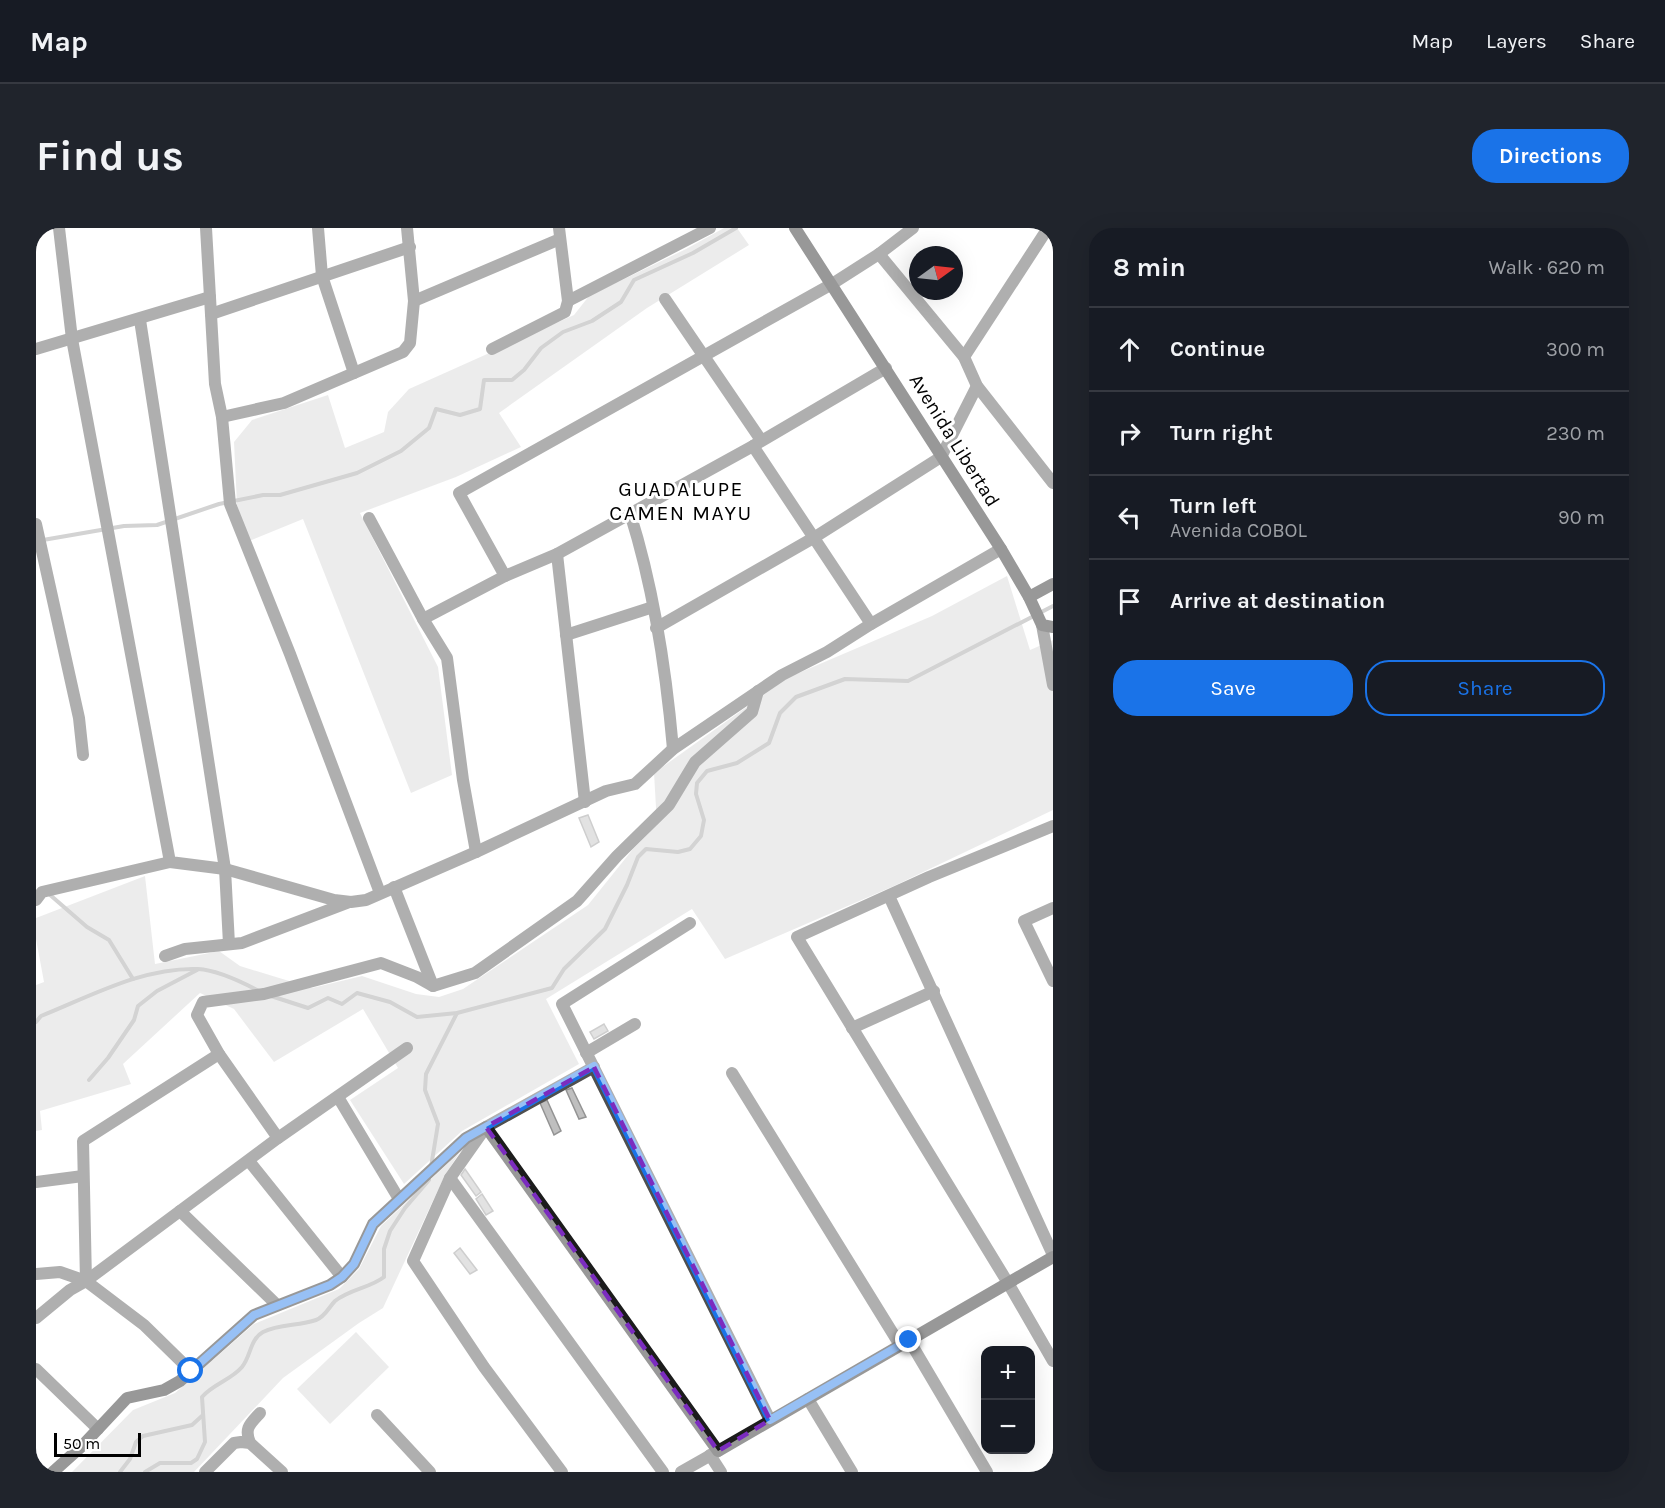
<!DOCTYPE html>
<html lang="en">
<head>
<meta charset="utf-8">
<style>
  :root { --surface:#171b24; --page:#20242c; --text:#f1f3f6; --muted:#9ea1a6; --line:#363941; --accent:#1a73e8 }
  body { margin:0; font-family:Karla,sans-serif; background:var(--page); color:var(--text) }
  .controls { position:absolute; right:18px; bottom:18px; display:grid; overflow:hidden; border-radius:12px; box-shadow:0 6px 24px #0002 }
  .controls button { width:54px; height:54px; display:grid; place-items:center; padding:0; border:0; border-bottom:2px solid var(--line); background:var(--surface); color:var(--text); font:30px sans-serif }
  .compass { position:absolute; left:873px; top:18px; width:54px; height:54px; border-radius:50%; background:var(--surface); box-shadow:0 6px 24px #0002; rotate:75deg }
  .scale { position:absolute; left:18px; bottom:15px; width:87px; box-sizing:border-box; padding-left:6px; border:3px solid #000; border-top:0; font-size:16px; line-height:21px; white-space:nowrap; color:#000; -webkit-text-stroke:4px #fff; paint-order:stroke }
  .stop { position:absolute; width:18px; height:18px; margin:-14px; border:4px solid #1a73e8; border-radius:50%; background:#fff }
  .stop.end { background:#1a73e8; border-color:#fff; box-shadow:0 2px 6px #0008 }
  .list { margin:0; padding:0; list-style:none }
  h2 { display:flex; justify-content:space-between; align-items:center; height:78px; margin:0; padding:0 24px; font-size:26px }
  h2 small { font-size:20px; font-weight:400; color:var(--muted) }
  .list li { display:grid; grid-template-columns:39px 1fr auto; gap:18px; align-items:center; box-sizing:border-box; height:84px; padding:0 24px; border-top:2px solid var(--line) }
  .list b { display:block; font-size:22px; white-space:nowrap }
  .list p { margin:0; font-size:20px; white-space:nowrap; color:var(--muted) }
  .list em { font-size:20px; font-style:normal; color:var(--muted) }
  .actions { display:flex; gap:12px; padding:18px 24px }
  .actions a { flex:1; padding:14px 0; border:2px solid var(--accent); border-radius:24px; text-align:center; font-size:21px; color:var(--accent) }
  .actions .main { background:var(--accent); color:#fff }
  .icon { flex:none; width:33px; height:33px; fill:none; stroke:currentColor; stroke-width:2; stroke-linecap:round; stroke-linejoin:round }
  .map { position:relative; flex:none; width:1017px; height:1244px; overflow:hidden; border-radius:24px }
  header { display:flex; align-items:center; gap:36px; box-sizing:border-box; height:84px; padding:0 30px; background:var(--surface); border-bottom:2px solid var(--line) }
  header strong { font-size:28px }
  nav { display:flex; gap:33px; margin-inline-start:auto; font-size:21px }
  .intro { display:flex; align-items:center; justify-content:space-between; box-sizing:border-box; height:144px; padding:0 36px }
  h1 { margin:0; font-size:42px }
  .button { padding:15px 27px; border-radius:24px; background:var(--accent); color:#fff; font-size:21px; font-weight:700 }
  main { display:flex; gap:36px; padding:0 36px }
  aside { flex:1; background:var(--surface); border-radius:24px; box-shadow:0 6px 24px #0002 }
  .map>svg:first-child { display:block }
  .green { fill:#d6d6d6 }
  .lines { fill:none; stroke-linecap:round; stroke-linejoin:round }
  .stream { stroke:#9d9d9d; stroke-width:4 }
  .building { fill:#bfbfbf; stroke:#939393; stroke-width:1.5 }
  .street { stroke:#4f4f4f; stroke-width:12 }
  .secondary { stroke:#1c1c1c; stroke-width:12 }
  .route { stroke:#1a73e8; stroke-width:8 }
  .marked { fill:none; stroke:#7b2cbf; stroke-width:4.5; stroke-dasharray:12 8; stroke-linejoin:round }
  .labels { text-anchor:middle; stroke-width:6; stroke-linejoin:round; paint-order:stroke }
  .street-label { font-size:20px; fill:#000; stroke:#fff }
  .neighbourhood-label { font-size:21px; letter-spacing:1.5px; fill:#000; stroke:#fff }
</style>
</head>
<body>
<header>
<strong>Map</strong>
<nav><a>Map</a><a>Layers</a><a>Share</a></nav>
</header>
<div class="intro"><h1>Find us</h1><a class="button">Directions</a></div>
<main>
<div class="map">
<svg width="1017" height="1244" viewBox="0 0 1017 1244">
  <rect width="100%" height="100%" fill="#fff"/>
  <g class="green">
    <polygon points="688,0 701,0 713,17 611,80 463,185 485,219 420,249 324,285 402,439 416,547 375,565 267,291 213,313 201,277 198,214 216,192 292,167 309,220 348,204 352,184 373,161 538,87 553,68 650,21"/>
    <polygon points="971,348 994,422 1017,412 1017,582 858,658 689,731 656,681 510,771 543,836 426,903 368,956 314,872 362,840 327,781 238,834 198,781 164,765 87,836 95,856 4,883 6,902 0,903 0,757 8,754 0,711 0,690 109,648 119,736 183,723 204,738 276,760 326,748 380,766 403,769 427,761 552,677 597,621 621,597 618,545 751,450 896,388"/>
    <polygon points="424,924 409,947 347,1080 323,1095 247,1150 158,1244 36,1244 97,1182 139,1165 218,1096 303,1061 323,1041 345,998"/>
    <polygon points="320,1104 353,1139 294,1196 261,1161"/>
  </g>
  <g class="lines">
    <g class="stream">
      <polyline points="7,312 88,298 121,297 183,276 227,267 244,267 321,245 365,223 393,200 400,181 424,187 444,181 448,152 476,152 488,142 505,120 527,104 556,93 585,74 598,52 657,25 700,0"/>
      <polyline points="13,666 51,699 73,712 97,751"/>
      <polyline points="235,768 272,780 292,770 306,776 321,765 354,774 381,789 421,785 516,760 528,741 569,701 591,657 602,629 610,621 642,624 654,621 665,608 668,592 660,566 661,555 671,543 701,535 733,515 744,485 760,469 809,451 872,453 1017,378"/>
      <path d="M0,794L5,788C55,768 107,739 162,741C181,742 206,754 223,763"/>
      <polyline points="53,852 72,830 98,792 102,778 121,763 161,742"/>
      <polyline points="395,939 402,896 389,862 390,846 421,785"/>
      <polyline points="84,1244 94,1231 100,1214 107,1208 156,1197 167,1187"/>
      <path d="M109,1244L124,1235H155L161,1231L169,1214L166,1169C177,1156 195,1152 206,1139C215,1128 214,1111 227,1104C243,1096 263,1098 280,1092C289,1089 293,1079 299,1073C314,1061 334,1060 348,1049V1021L354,1003L369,980L393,952"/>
    </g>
  </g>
  <g class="building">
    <polygon points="552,587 563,614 555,619 543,590"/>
    <polygon points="568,796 572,803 558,811 554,804"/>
    <polygon points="536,860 550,889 543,891 530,862"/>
    <polygon points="511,872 525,903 518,907 504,875"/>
    <polygon points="429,941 445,964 440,968 425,947"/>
    <polygon points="446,966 457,983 450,987 440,971"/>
    <polygon points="424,1020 441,1042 434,1046 418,1025"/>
  </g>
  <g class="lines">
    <g class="street">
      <polyline points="23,0 36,111 134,634 189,641 298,672 315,674 330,672 440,624 570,563 599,556 637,521 746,447 791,424 835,396 965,321"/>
      <polyline points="170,0 179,156 186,189 194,276 254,426 344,665"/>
      <polyline points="282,0 286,48 318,145"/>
      <polyline points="843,26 928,129 941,158 1017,255"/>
      <polyline points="629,71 725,212"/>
      <polyline points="378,73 524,11"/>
      <polyline points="532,73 674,0"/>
      <polyline points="175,86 374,19"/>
      <polyline points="104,92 189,641 193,716"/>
      <polyline points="0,121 174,69"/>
      <polyline points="456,121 529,84 532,73 523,0"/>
      <polyline points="928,129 1012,0"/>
      <polyline points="186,189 248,175 367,124 374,115 378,73 371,0"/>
      <polyline points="717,218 835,396"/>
      <path d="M594,285C618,361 630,441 637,521"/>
      <polyline points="333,290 387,391 411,430 427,552 440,624"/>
      <polyline points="0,296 43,490 47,527"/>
      <polyline points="521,326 549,574"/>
      <polyline points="469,348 423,265 796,56 843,26 877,0"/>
      <polyline points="387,391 469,348 521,326 717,218 850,140"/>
      <polyline points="1006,397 1017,457"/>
      <polyline points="620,400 779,309 905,229 941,158"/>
      <polyline points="530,407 617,379"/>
      <polyline points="1017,598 893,649 761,709 972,1055 1017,1133"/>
      <polyline points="358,659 397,758"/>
      <polyline points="853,668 1017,1027"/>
      <polyline points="0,672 6,664 134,634"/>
      <polyline points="1017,680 988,693 1017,753"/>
      <polyline points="654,695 526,776 734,1192"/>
      <polyline points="129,728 149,721 206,715 311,675"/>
      <polyline points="816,800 898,763"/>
      <polyline points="550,825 599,796"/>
      <polyline points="696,845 864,1117"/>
      <polyline points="302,869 363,971"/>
      <polyline points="242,910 183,826 161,787 167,774 228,766 345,735 381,749 397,758 439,745 541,673 581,628 633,577 659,534 716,484 722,463"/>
      <polyline points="213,933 306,1049"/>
      <polyline points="414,950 627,1244"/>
      <polyline points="0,954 47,948"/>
      <polyline points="144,983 241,1077"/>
      <polyline points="0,1046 24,1044 50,1053 108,1097 155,1143"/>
      <polyline points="50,1053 47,913 183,826"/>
      <polyline points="0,1090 34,1062 50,1053 242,910 371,820"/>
      <polyline points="873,1112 951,1244"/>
      <polyline points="0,1141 62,1201"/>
      <polyline points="772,1171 816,1244"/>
      <polyline points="341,1187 394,1244"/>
      <path d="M214,1215C208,1200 214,1196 224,1185"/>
      <polyline points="674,1227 685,1244"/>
      <polyline points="169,1244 198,1215 205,1214 214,1215 246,1244"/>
      <polyline points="526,1244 448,1139 377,1033 414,950 450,899 558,839"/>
      <polyline points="645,1244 682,1223"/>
    </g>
    <g class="secondary">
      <polyline points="759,0 965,321 993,369 1006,397 1017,399"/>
      <polyline points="993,369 1017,356"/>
      <polyline points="17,1244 47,1217 91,1170 128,1162 144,1153 218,1087 294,1057 306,1049 318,1036 337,996 430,910 450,899 682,1223 1017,1029"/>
    </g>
  </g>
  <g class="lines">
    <polyline class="route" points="155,1143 218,1087 294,1057 306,1049 318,1036 337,996 430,910 558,838 734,1192 873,1112"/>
  </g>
  <path d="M0 0H1017V1244H0ZM558,839L734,1192L682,1223L450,899Z" fill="#fff" fill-opacity=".55" fill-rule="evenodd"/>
  <path class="marked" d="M558,839L734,1192L682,1223L450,899Z"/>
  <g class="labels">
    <g class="street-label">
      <text transform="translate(919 212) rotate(58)" y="7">Avenida Libertad</text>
    </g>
    <g class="neighbourhood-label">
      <text x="645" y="268">GUADALUPE<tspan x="645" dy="24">CAMEN MAYU</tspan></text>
    </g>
  </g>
</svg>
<div class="controls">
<button>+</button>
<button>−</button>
</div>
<svg class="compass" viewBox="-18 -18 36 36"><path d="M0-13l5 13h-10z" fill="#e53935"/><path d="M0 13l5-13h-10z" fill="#9ea1a6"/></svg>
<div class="scale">50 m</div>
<div class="stop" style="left:155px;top:1143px"></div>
<div class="stop end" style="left:873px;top:1112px"></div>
</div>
<aside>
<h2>8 min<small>Walk · 620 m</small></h2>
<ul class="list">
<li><svg class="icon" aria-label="ahead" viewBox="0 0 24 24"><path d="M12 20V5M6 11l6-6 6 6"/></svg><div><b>Continue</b></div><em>300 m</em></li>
<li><svg class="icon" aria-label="right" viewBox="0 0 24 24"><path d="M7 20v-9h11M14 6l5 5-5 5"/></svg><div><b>Turn right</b></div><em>230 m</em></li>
<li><svg class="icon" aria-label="left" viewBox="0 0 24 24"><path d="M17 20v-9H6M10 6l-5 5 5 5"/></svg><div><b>Turn left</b><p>Avenida COBOL</p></div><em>90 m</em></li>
<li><svg class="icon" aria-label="arrive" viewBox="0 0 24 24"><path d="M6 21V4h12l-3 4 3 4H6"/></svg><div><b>Arrive at destination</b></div></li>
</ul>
<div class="actions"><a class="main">Save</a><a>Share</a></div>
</aside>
</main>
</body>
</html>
